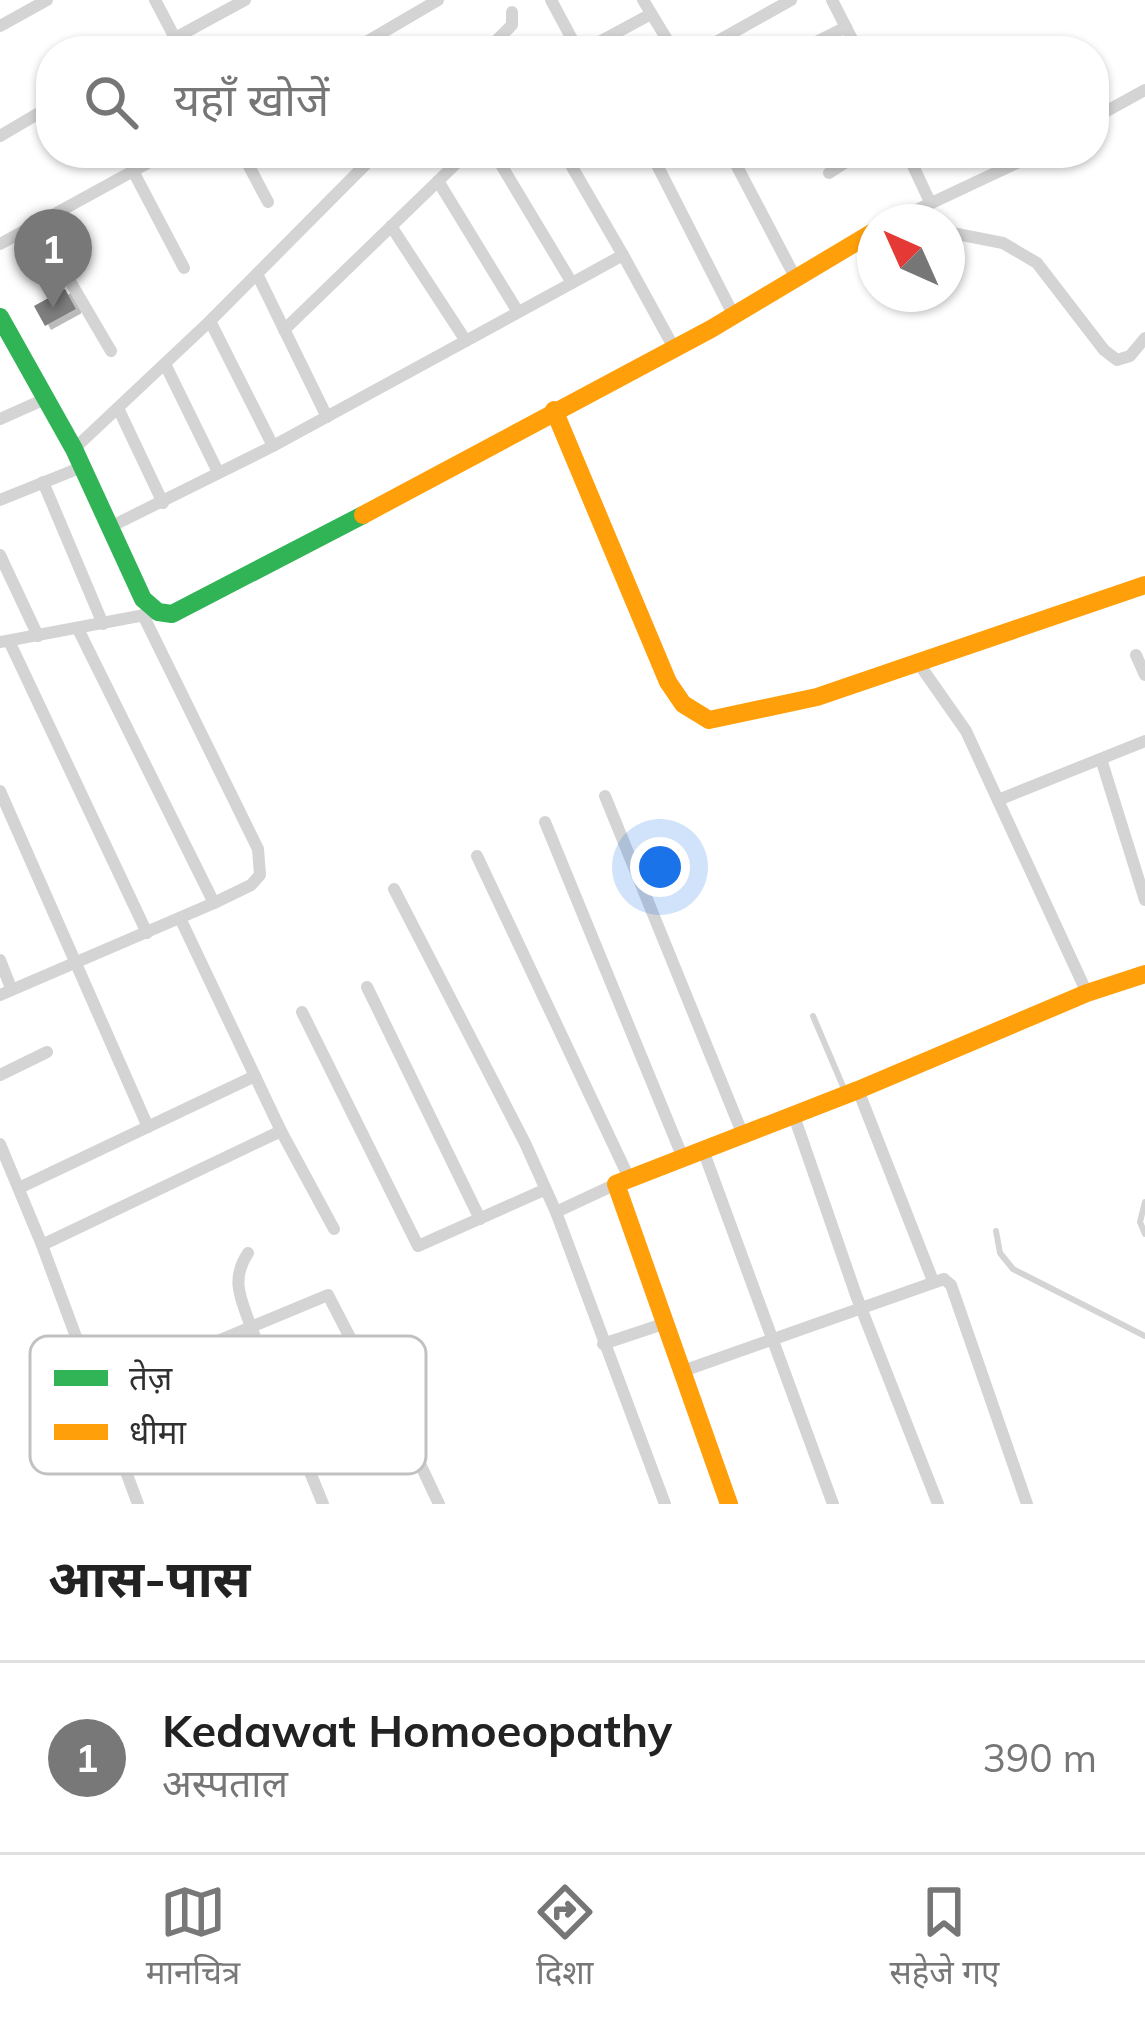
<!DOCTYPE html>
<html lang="hi">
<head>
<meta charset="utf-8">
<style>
  :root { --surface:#fff; --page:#f6f6f6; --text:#222; --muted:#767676; --line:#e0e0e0; --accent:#787878 }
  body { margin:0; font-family:Mulish,"Noto Sans Devanagari",sans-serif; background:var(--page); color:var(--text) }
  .compass { position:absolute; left:857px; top:204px; width:108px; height:108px; border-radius:50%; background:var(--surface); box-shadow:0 3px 9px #0004; rotate:315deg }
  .you { position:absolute; left:660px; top:867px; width:42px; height:42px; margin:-30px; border:9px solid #fff; border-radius:50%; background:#1a73e8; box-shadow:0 0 0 18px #1a73e833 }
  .badge { display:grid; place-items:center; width:78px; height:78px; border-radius:50%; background:var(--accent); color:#fff; font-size:39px; font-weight:700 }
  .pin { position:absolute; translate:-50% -99px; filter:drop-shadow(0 3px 6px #0008) }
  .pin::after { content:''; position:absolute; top:63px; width:42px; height:36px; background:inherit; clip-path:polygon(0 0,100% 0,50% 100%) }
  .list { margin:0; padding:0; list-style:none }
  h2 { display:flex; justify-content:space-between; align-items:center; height:156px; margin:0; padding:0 48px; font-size:51px }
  h2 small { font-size:39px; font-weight:400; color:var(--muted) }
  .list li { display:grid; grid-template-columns:78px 1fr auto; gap:36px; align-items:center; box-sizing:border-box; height:192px; padding:0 48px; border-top:3px solid var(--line) }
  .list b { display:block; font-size:45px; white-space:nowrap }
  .list p { margin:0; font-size:39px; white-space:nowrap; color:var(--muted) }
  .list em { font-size:39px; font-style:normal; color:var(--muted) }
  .icon { flex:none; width:66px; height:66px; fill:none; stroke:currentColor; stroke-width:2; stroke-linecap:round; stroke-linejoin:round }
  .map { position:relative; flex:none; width:1145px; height:1504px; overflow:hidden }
  .search { position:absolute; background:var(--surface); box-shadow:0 3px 9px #0004; left:36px; right:36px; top:36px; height:132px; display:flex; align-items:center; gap:30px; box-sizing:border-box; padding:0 42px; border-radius:48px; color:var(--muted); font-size:45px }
  .sheet { height:348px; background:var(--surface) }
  nav { display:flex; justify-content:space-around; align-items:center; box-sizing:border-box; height:168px; border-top:3px solid var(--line); background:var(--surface); font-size:33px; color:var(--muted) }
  nav a { display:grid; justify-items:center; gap:6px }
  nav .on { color:var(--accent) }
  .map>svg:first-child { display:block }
  .building { fill:#7f7f7f; filter:url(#shadow) }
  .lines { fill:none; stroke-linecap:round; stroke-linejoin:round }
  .lane { stroke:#d4d4d4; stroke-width:6 }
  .street { stroke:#d4d4d4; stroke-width:12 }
  .fast { stroke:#30b455; stroke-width:18 }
  .slow { stroke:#ff9f0a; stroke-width:18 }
  .key { fill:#fff; stroke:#c1c1c1; stroke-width:3 }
  .key-label { font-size:33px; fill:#303030 }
</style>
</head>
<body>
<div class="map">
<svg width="1145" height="1504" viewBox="0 0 1145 1504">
  <defs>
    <filter id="shadow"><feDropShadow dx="6" dy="4" stdDeviation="0" flood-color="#0004"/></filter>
  </defs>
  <rect width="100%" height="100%" fill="#fff"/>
  <polygon class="building" points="65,289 76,309 45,326 34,306"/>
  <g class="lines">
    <g class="lane">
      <polyline points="813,1016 845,1091"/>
      <polyline points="1145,1202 1140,1222 1145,1234"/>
      <polyline points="996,1231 1000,1253 1013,1269 1145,1336"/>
    </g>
    <g class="street">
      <polyline points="155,0 175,38"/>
      <polyline points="551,0 573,41 581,47 601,41 651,14"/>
      <polyline points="643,0 674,51"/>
      <polyline points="832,0 858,51"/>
      <polyline points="0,26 47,0"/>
      <polyline points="151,51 245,0"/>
      <polyline points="351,51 438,0"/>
      <polyline points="486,51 512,25 512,12"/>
      <polyline points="700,51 791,0"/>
      <polyline points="798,51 846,27"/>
      <polyline points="1094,118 1145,90"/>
      <polyline points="0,136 51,106"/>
      <polyline points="242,153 268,202"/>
      <polyline points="494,153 572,283 623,255 674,348"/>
      <polyline points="564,153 623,255"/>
      <polyline points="651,153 734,316"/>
      <polyline points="730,153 795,277"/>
      <polyline points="907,153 930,202"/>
      <polyline points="133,171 184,268"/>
      <polyline points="829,173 860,153"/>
      <polyline points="438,181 518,312"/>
      <polyline points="891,222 1038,153"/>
      <polyline points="37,225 111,351"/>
      <polyline points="391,226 466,341"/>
      <polyline points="947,232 1003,243 1037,263 1104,350 1117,360 1130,356 1145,338"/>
      <polyline points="0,244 166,153"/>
      <polyline points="257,274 327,417"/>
      <polyline points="210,321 273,446"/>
      <polyline points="284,330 467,153"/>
      <polyline points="165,364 218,472"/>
      <polyline points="118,408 163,503"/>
      <polyline points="0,419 45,399"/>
      <polyline points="74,449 210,321 377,153"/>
      <polyline points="43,482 103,624"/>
      <polyline points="0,500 82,467"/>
      <polyline points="110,527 273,446 572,283"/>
      <polyline points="0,555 38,636"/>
      <polyline points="78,629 214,903"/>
      <polyline points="9,641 147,933"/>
      <polyline points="0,642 150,614"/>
      <polyline points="1136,655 1145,675"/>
      <polyline points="919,664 966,731 1087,993"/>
      <polyline points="1101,759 1145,900"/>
      <polyline points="0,791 148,1127"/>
      <polyline points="605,796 743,1135"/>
      <polyline points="998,800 1145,741"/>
      <polyline points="545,822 683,1158"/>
      <polyline points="477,856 629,1178"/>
      <polyline points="394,889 525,1143 556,1212 665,1504"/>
      <polyline points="180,918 281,1131 334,1229"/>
      <polyline points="0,960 11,988"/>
      <polyline points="367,987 480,1219"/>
      <polyline points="0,995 214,903 251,885 260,875 258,849 143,615"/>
      <polyline points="302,1012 418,1246 544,1190"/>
      <polyline points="0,1075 47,1052"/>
      <polyline points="858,1090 933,1281"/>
      <polyline points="794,1116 856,1295 938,1504"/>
      <polyline points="0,1144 42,1245 138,1504"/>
      <polyline points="703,1150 833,1504"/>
      <polyline points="19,1188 255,1076"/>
      <polyline points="556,1212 616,1184"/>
      <polyline points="42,1245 281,1131"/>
      <polyline points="603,1344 666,1323"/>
      <path d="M194,1351L251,1327C241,1299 230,1280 248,1253"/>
      <polyline points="683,1371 944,1279 951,1285 1027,1504"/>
      <polyline points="323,1504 251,1327 328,1295 357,1351 386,1392 439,1504"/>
    </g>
    <polyline class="fast" points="0,317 74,449 143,599 158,612 172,614 363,515"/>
    <g class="slow">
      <polyline points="554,410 668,682 683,704 709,720 817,697 1145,585"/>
      <polyline points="363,515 711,329 875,231"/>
      <polyline points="729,1504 616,1184 858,1090 1087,993 1145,974"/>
    </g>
  </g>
  <rect x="30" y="1336" width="396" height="138" rx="18" class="key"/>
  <rect x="54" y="1370" width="54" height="16" fill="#30b455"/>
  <rect x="54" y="1424" width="54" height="16" fill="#ff9f0a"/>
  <g class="key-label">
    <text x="129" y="1390">तेज़</text>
    <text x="129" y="1444">धीमा</text>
  </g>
</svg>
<svg class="compass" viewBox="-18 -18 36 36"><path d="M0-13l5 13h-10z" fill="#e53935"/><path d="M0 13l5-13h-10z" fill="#767676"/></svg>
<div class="you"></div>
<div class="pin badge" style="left:53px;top:308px">1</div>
<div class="search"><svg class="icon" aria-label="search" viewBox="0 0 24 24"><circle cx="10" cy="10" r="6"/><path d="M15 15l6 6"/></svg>यहाँ खोजें</div>
</div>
<section class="sheet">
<h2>आस-पास<small></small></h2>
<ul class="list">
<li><span class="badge">1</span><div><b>Kedawat Homoeopathy</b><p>अस्पताल</p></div><em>390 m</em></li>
</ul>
</section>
<nav>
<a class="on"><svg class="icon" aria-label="map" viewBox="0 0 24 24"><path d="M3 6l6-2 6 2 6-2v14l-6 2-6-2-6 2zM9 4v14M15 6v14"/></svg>मानचित्र</a>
<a><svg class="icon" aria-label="directions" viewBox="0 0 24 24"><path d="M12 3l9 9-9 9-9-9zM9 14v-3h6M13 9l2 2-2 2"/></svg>दिशा</a>
<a><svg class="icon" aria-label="saved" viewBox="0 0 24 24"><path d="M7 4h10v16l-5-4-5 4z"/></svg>सहेजे गए</a>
</nav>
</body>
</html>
